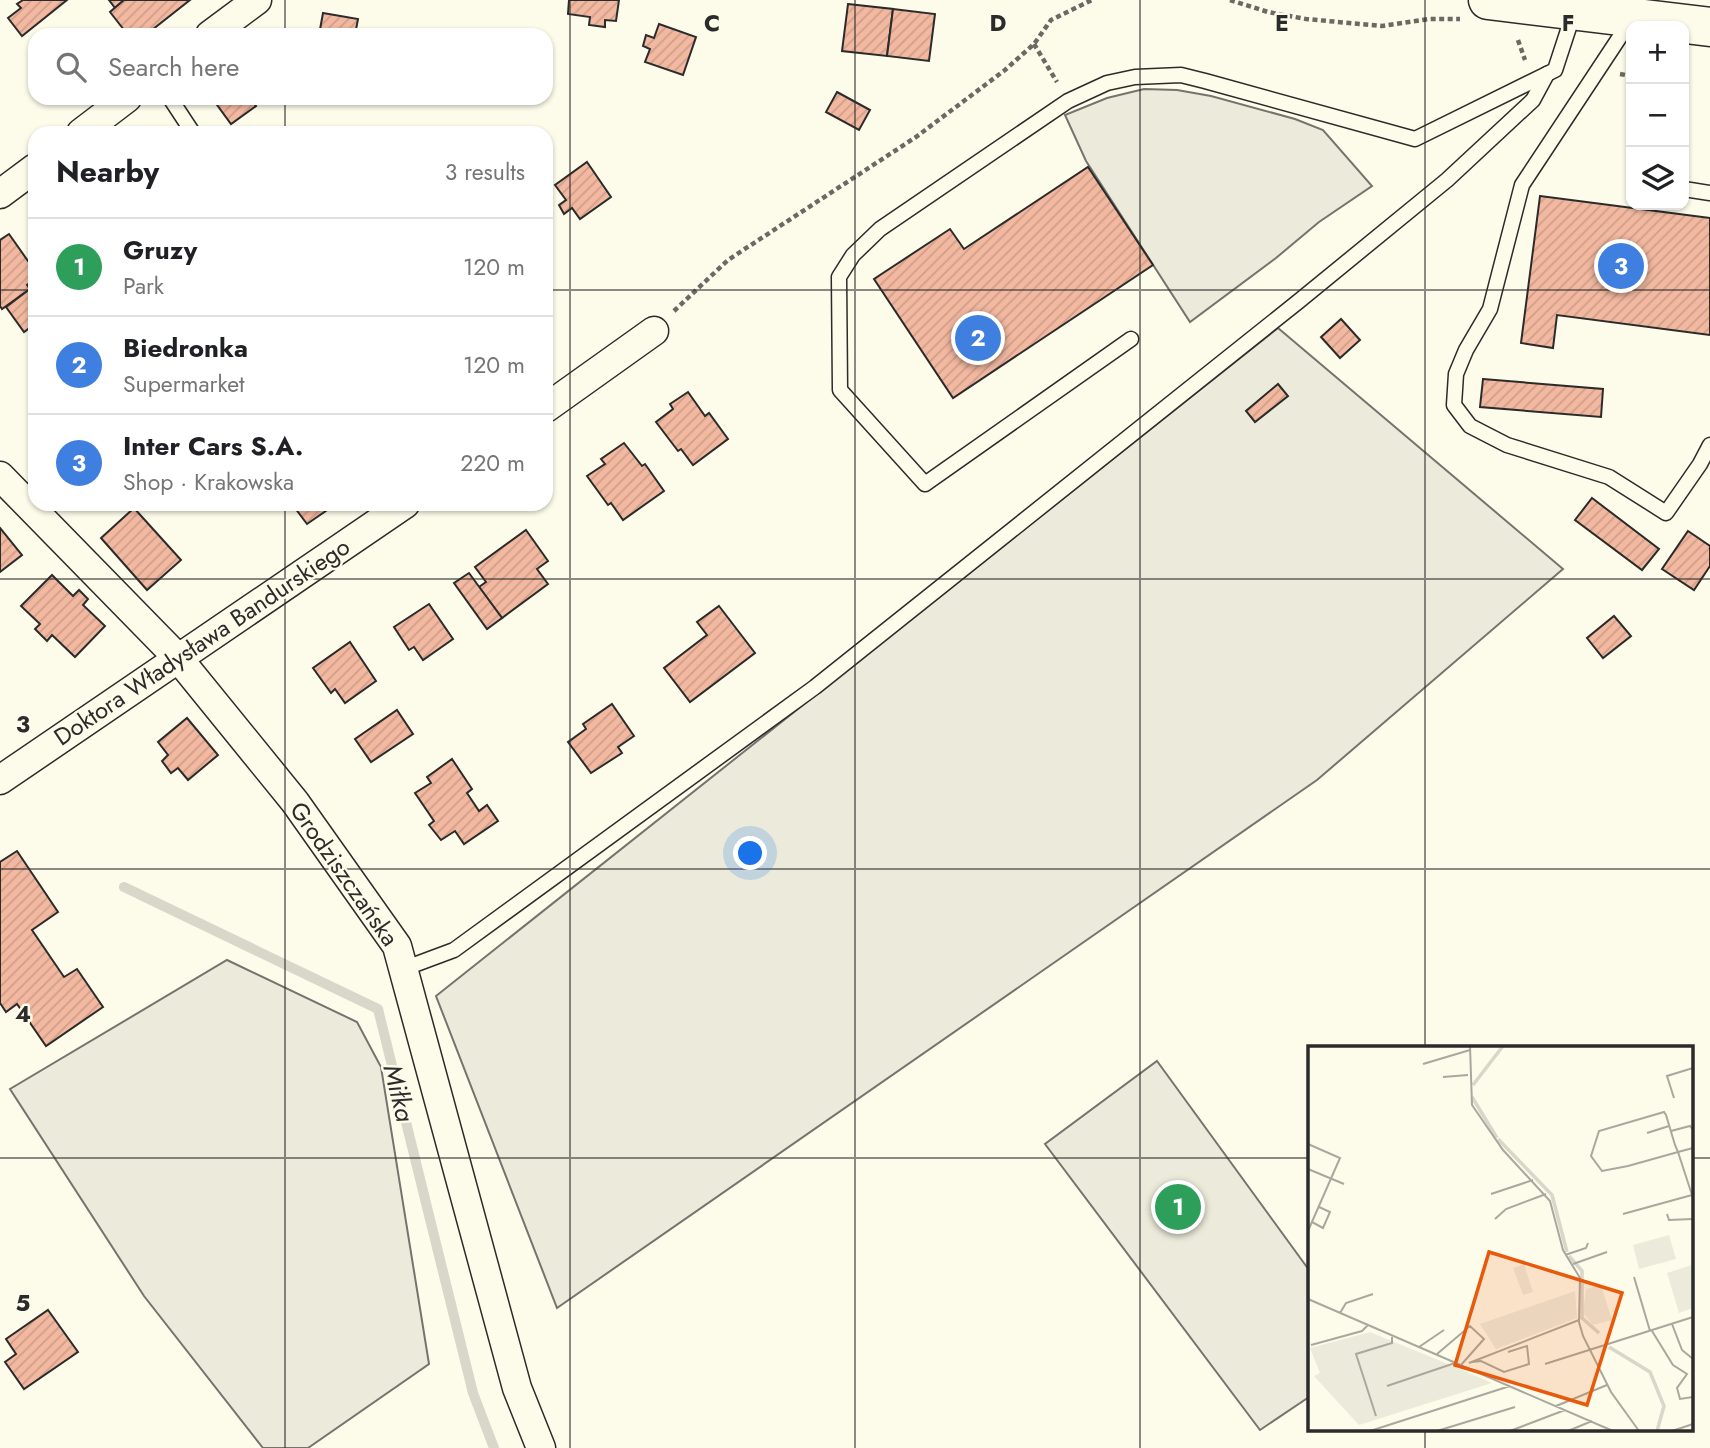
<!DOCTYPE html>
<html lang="en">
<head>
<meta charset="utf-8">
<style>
  :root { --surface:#fff; --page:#f2f2f2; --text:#202124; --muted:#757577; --line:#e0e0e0; --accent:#c62828 }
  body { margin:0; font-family:Jost,sans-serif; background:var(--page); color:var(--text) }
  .controls { position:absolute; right:21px; top:21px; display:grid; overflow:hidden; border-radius:14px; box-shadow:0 2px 5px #0004 }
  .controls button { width:63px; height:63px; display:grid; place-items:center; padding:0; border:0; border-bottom:2px solid var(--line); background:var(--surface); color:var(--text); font:35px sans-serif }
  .you { position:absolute; left:751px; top:854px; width:24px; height:24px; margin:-18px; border:5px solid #fff; border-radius:50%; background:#1a73e8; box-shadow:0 0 0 10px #1a73e833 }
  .badge { display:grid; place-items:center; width:46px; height:46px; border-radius:50%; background:var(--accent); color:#fff; font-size:23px; font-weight:700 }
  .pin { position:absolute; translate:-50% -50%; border:4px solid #fff; box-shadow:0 2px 7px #0006 }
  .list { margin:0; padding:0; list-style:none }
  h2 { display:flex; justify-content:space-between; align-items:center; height:91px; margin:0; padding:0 28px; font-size:30px }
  h2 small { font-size:23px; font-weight:400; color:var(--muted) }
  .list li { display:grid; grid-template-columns:46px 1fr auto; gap:21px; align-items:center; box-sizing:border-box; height:98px; padding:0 28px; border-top:2px solid var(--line) }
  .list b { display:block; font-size:26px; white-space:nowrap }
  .list p { margin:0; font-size:23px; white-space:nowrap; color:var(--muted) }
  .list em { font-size:23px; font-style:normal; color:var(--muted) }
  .icon { flex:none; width:38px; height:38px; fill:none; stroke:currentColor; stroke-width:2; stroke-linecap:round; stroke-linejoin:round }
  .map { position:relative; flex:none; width:1710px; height:1448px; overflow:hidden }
  .search { position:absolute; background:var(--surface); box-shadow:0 2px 5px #0004; left:28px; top:28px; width:525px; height:77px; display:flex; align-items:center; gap:18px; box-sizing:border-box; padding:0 24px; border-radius:21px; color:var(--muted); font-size:26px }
  .panel { position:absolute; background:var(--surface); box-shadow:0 2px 5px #0004; left:28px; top:126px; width:525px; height:385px; border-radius:21px }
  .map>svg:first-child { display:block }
  .green { fill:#ecebdb; stroke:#74746e; stroke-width:2 }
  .parking { fill:#eceadb; stroke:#74746e; stroke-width:2 }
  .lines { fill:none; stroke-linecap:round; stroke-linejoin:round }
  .stream { stroke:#d8d7c9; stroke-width:10 }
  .building { fill:url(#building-hatch); stroke:#2b2b2b; stroke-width:2 }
  .lane-casing { stroke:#2b2b2b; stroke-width:17 }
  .street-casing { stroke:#2b2b2b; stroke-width:31 }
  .secondary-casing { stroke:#2b2b2b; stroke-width:41 }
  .path { stroke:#6a6964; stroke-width:4.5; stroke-dasharray:5 3.5; stroke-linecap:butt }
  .lane { stroke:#fdfbea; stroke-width:14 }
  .street { stroke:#fdfbea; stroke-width:28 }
  .secondary { stroke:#fdfbea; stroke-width:38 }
  .grid { fill:none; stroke:#2b2b2b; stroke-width:2; stroke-opacity:0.55 }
  .labels { text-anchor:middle; stroke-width:5; stroke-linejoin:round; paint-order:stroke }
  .street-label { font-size:24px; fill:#2b2b2b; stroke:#fdfbea }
  .water-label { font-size:26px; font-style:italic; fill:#2b2b2b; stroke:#fdfbea }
  .inset-river { fill:none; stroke:#d8d7c9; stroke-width:3.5 }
  .inset-road { fill:none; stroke:#a9a89e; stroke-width:2 }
  .view { fill:#e8590c; fill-opacity:0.15; stroke:#e8590c; stroke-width:3.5 }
  .inset-edge { fill:none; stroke:#2b2b2b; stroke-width:3.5 }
  .grid-label { font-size:23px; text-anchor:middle; font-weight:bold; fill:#2b2b2b; stroke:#fdfbea; stroke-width:5; stroke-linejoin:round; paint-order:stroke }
</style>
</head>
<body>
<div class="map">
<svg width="1710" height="1448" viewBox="0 0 1710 1448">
  <defs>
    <pattern id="building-hatch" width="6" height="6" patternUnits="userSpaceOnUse" patternTransform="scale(1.75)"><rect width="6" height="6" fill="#f2b8a0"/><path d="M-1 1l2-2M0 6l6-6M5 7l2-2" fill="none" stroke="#d09e8a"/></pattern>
  </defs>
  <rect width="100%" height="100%" fill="#fdfbea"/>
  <g class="green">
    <polygon points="1278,328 1563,569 1317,780 557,1308 436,996"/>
    <polygon points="227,960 357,1022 381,1067 429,1364 308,1448 263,1448 144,1296 10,1089"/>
    <polygon points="1157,1061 1309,1270 1309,1397 1260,1430 1045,1144"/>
  </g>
  <polygon class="parking" points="1144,89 1177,90 1211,96 1295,119 1323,130 1372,186 1319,222 1276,258 1190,322 1086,161 1065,115 1107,98"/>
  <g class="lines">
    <polyline class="stream" points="124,887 378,1009 473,1393 494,1448"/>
  </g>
  <g class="building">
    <polygon points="23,0 67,0 22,36 8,18 21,8 17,4"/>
    <polygon points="109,0 124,0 115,8"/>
    <polygon points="124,0 190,0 152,30 154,33 152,35 128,35 110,12"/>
    <polygon points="569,0 619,0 616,21 605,20 605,27 589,25 590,17 568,14"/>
    <polygon points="848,4 893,9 887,56 842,51"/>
    <polygon points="893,9 935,14 929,61 887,56"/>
    <polygon points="323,13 358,19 355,35 319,35"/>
    <polygon points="659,24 696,37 683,75 645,62 650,49 643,46 646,35 654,38"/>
    <polygon points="837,92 870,110 859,130 826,112"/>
    <polygon points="212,98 249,98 256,106 231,124"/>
    <polygon points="587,162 611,197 580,219 572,208 564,214 559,205 566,200 555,185"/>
    <polygon points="1088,167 1153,265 953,398 874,279 950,229 964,249"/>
    <polygon points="1540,196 1710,218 1710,335 1557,315 1553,348 1521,343"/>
    <polygon points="9,234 28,261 31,260 35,266 35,279 27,285 30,289 2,309 0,306 0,240"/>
    <polygon points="30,289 35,296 35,324 24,332 6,307"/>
    <polygon points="1341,319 1360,340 1340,358 1321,337"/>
    <polygon points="1483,379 1603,389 1601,417 1480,407"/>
    <polygon points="1278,384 1288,396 1255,422 1246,411"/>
    <polygon points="688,392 705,416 709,413 728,439 693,465 681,449 678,451 656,422 673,409 670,404"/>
    <polygon points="624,443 642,466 645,464 664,491 623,520 611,503 608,505 587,476 605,464 601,459"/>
    <polygon points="1592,498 1659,549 1642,570 1575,520"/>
    <polygon points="292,504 336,504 307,524"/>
    <polygon points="134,508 181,560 147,590 101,538"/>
    <polygon points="0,528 22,555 0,572"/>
    <polygon points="526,530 548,561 537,569 548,584 502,618 479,587 486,582 475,567"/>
    <polygon points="1688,531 1710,546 1710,566 1694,590 1662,569"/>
    <polygon points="469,573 502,618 487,629 454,583"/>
    <polygon points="52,575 73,596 79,590 88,599 83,605 105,626 75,657 52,635 47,641 35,629 40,624 21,606"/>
    <polygon points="429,604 453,639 423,660 414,647 409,650 394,627"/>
    <polygon points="719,606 755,653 690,702 664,668 707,635 697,622"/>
    <polygon points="1614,616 1631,636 1603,658 1587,638"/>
    <polygon points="350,642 376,681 345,703 335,689 331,693 313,668"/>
    <polygon points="612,704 634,736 618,747 622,753 591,773 568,742 586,729 583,724"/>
    <polygon points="397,710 413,734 371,762 355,739"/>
    <polygon points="187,718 218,755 188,780 178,768 171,773 162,761 168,755 158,742"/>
    <polygon points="452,759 472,789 467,793 479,811 487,805 498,821 464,844 455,831 441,840 429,825 434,821 415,793 431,783 427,777"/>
    <polygon points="17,851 58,912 32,930 64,977 77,969 103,1007 46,1046 17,1004 6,1012 0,1003 0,862"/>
    <polygon points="48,1310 78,1352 24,1389 5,1362 16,1354 6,1339"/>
  </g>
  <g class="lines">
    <defs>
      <g id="lane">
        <polyline points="1631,20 1522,185 1490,309 1466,350 1456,374 1454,405 1470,426 1507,445 1609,477 1666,513 1700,464 1710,445"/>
        <polyline points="170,98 193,133"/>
        <polyline points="1684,189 1710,193"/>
        <polyline points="1131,339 925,484 840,390 839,277 853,255 880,229 1068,101 1107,83 1135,77 1181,75 1205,81 1415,139 1555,70 1574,12"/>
        <polyline points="403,969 454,950 815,687 1299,301 1447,180 1533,100 1547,74"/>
      </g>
      <g id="street">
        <polyline points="210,35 257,0"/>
        <polyline points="81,133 127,98"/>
        <polyline points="0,194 35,168"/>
        <polyline points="546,408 654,331"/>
        <polyline points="0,476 178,658 295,802 397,946 517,1388 541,1448"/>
        <polyline points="0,780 405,504"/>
      </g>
      <polyline id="secondary" points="1488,0 1710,27"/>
    </defs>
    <use href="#lane" class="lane-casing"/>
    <use href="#street" class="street-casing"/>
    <use href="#secondary" class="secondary-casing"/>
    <g class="path">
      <polyline points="1230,0 1268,12 1306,19 1382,26 1429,19 1460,19"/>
      <polyline points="1518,40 1525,60"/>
      <polyline points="1034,44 1057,82"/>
      <polyline points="1620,74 1631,76"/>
      <polyline points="674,311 728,260 916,137 1005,70 1034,44 1051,20 1092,0"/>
    </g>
    <use href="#lane" class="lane"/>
    <use href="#street" class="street"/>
    <use href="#secondary" class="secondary"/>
  </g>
  <path class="grid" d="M285,0V35M570,0V1448M855,0V1448M1140,0V1448M1425,0V1047M285,98V133M0,290H35M546,290H1710M285,504V1448M0,579H1710M0,869H1710M0,1158H1309M1691,1158H1710M1425,1429V1448"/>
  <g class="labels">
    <g class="street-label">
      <text transform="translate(202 642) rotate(-34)" y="8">Doktora Władysława Bandurskiego</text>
      <text transform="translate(344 874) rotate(55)" y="8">Grodziszczańska</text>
    </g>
    <g class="water-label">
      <text transform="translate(399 1093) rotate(76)" y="9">Miłka</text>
    </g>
  </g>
  <g transform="translate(1308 1046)">
    <rect width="385" height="385" fill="#fdfbea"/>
    <path d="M361,189L368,213L331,223L325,199ZM216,218L225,246L215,249L205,222ZM384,219L385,262L371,267L359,227ZM293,239L304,274L285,279L275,267L278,243ZM267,245L269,272L188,303L172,278Z" fill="#ecebdb"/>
    <path d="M62,286L145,320L184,337L51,379L6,330L12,327L2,302Z" fill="#ecebdb"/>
    <path class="inset-river" d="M165,39L195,0M164,51L189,92M190,93L244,149L259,206M261,210L274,225V272L291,287M301,301L342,326L356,360L349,385"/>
    <path class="inset-road" d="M162,0L164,59L195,104L242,155L255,204L272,232L271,276L275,290L303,346L331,385M115,18L162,4M135,31L160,29M366,52L359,30L385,22M363,85L382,80L385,84M339,87L361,80M0,98L32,112L0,185M385,102L370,106L320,120L294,125L283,110L291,85L356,66L358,69L367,99L370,106L385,152M0,123L36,138M183,148L225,134M315,168L384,149M359,168L361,174L385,173M187,173L198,163L238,148M4,176L15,182L22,166L11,161M257,209L278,202L280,197M265,218L299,206M326,231L342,285M0,253L305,385M32,267L38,257L65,248M364,278L374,304L385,313M344,285L365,319L379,328L369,342L372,353L385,351M3,299L54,285L60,279M111,301L136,284M129,308L162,280L176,293L153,319M164,316L173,315L196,326L221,318L219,300L200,306M161,317L271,274M237,318L385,271M79,340L147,317M248,360L299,339M68,370L48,308L84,297V289M62,385L202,340M129,385L207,361M202,385L257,364M260,385L284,375M364,385L385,378"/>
    <path class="view" d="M181,206L314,247L279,359L147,319Z"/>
    <rect width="385" height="385" class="inset-edge"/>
  </g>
  <g class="grid-label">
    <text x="712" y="31">C</text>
    <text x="998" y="31">D</text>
    <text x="1282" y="31">E</text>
    <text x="1568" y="31">F</text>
    <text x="23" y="732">3</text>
    <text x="23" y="1022">4</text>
    <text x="23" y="1311">5</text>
  </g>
</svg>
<div class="controls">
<button>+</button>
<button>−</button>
<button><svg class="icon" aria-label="layers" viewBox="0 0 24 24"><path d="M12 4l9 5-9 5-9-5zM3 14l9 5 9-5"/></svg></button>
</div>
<div class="you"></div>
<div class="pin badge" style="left:1178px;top:1207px;background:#2e9e5b">1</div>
<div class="pin badge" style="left:978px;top:338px;background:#3f7fe0">2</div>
<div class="pin badge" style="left:1621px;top:266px;background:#3f7fe0">3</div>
<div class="search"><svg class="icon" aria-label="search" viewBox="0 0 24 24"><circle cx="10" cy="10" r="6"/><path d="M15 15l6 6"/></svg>Search here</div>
<section class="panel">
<h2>Nearby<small>3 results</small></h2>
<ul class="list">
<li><span class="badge" style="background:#2e9e5b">1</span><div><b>Gruzy</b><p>Park</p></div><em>120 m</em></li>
<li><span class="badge" style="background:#3f7fe0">2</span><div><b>Biedronka</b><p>Supermarket</p></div><em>120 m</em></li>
<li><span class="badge" style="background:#3f7fe0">3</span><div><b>Inter Cars S.A.</b><p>Shop · Krakowska</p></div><em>220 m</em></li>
</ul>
</section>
</div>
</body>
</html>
